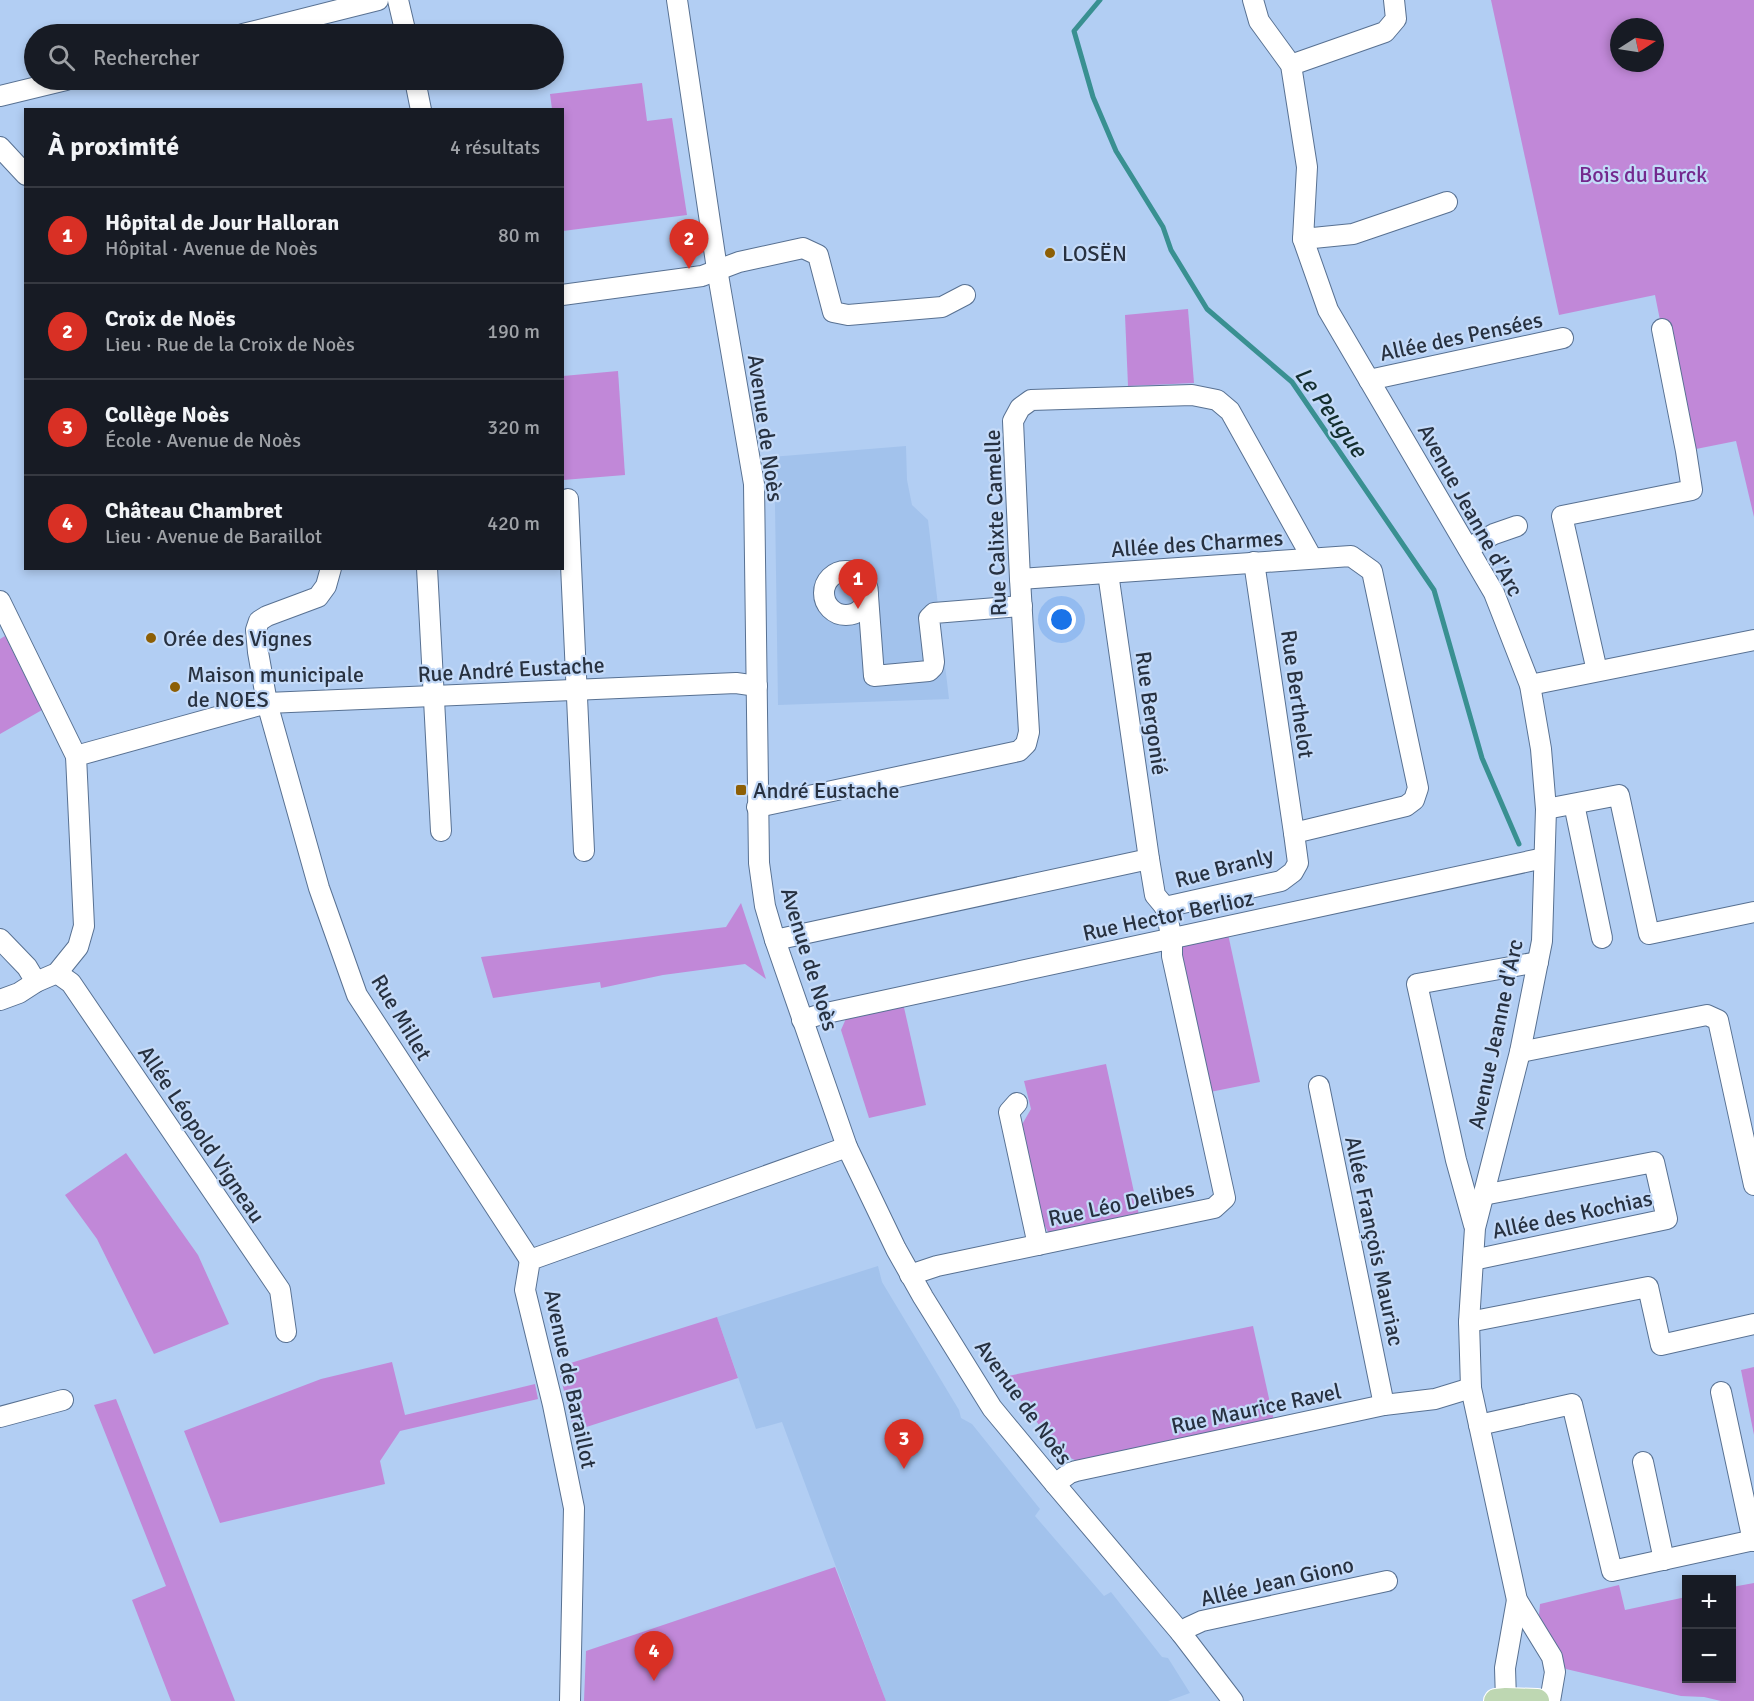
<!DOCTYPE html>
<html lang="fr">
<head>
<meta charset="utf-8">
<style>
  :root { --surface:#171b24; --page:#242831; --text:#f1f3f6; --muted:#9ea1a6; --line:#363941; --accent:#d93025 }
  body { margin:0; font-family:Signika,sans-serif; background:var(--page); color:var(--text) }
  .controls { position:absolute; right:18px; bottom:18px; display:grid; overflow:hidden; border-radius:0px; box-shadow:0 3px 9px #0003 }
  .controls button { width:54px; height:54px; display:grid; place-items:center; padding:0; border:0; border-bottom:2px solid var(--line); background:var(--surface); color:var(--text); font:30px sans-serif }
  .compass { position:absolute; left:1610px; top:18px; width:54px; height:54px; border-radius:50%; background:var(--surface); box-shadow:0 3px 9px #0003; rotate:78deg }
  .you { position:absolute; left:1062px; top:620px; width:21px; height:21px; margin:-15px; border:4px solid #fff; border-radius:50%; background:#1a73e8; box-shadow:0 0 0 9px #1a73e833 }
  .badge { display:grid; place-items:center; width:39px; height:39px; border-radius:50%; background:var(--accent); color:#fff; font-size:20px; font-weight:700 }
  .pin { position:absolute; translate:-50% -50px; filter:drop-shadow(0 2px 3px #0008) }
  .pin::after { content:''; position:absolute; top:32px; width:21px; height:18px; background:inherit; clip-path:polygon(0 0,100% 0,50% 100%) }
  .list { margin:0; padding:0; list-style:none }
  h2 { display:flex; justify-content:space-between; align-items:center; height:78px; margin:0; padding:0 24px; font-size:26px }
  h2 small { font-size:20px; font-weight:400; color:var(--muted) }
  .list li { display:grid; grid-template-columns:39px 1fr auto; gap:18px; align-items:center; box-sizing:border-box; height:96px; padding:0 24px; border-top:2px solid var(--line) }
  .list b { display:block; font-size:22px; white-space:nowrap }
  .list p { margin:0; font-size:20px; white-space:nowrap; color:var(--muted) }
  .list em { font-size:20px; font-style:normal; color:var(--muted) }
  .icon { flex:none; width:33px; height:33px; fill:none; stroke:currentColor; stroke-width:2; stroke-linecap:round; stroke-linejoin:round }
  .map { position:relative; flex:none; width:1754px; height:1701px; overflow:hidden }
  .search { position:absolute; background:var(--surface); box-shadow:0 3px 9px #0003; left:24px; top:24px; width:540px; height:66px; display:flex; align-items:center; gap:15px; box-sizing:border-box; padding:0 21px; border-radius:33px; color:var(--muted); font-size:22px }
  .panel { position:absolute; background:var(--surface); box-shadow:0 3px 9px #0003; left:24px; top:108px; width:540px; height:462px; border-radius:0px }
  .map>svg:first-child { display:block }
  .built { fill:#a2c2ec }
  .green { fill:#c188d8; fill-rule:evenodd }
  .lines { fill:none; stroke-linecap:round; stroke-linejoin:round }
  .stream { stroke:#399091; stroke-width:5 }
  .minor-casing { stroke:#587192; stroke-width:22 }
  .major-casing { stroke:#fff; stroke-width:26 }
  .minor { stroke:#fff; stroke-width:20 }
  .major { stroke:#bed7b2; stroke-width:24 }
  .poi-dot { fill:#8d5f05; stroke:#c4daf8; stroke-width:2 }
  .labels { text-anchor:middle; stroke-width:4.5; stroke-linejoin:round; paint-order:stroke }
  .park-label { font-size:22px; fill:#73288d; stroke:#c4daf8 }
  .poi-label { font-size:22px; fill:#273140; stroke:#c4daf8; text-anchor:start }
  .street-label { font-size:22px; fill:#273140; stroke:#c4daf8 }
  .water-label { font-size:24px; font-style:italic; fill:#132e2e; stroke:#c4daf8 }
</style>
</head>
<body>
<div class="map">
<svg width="1754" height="1701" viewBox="0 0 1754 1701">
  <rect width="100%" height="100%" fill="#b2cef3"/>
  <g class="built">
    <polygon points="906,446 907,480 912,505 928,520 949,699 778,705 775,505 771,457"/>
    <polygon points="878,1266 882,1282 959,1410 961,1418 972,1424 1040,1509 1035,1516 1104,1596 1111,1592 1162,1657 1168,1658 1190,1693 1168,1701 886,1701 782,1422 756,1429 717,1317"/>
  </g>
  <g class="green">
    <path d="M1491,0H1754V517L1736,441L1686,451L1655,295L1559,315ZM1619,27H1655V63H1619Z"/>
    <polygon points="642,83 647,121 672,118 687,215 563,231 562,110 552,109 550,94"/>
    <polygon points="1188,309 1194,383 1128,386 1125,315"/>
    <polygon points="618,371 625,475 563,480 563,376"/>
    <polygon points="5,636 42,710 0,734 0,639"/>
    <polygon points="741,903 766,979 745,964 663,975 601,988 600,982 493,998 481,957 726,927"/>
    <polygon points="1228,934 1260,1082 1210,1092 1181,956 1181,945"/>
    <polygon points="903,1003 926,1105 869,1118 841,1030 848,1014"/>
    <polygon points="1106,1064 1139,1215 1052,1232 1048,1232 1043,1222 1041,1221 1020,1128 1031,1109 1024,1081"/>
    <polygon points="126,1153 198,1255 229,1324 154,1354 97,1239 65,1195"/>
    <polygon points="717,1317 738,1378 574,1431 558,1367"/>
    <polygon points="1253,1326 1274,1421 1081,1463 1060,1453 1003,1377"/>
    <polygon points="392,1362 405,1415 535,1384 538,1399 400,1431 380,1461 385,1484 220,1523 184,1431 321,1379"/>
    <polygon points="1754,1367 1754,1435 1741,1370"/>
    <polygon points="116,1399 235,1701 171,1701 132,1600 166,1586 94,1405"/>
    <polygon points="835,1567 886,1701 584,1701 586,1651"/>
    <polygon points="1754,1583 1754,1701 1721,1701 1704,1697 1681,1696 1566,1669 1564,1667 1561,1655 1539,1615 1540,1604 1619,1585 1625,1610 1686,1597 1686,1678 1732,1678 1732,1587"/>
  </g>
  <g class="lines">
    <polyline class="stream" points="1100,0 1074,31 1093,97 1116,151 1163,227 1171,250 1207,309 1292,382 1434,590 1482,758 1519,844"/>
    <defs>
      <g id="minor">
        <polyline points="398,0 406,34"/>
        <polyline points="677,0 717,269 754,484 759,863 765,906 775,940 847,1147 896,1249 923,1297 992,1408 1055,1484 1181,1633 1233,1701"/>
        <polyline points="1253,0 1259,21 1291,65 1307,167 1303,239 1353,234 1447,202"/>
        <polyline points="243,34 378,0"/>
        <polyline points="1291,65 1385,32 1396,19 1394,0"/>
        <polyline points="415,80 421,110"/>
        <polyline points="0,96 66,80"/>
        <polyline points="0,147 26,175"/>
        <polyline points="1303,239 1328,310 1494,593 1530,685 1541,749 1546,809 1542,941 1520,1052 1475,1228 1469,1322 1471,1388 1517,1600 1552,1657 1555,1672 1550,1701"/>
        <polyline points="562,295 702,276 739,262 803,248 818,255 833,312 848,315 942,307 965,295"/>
        <polyline points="1369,380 1563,338"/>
        <polyline points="568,499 584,851"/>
        <polyline points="1468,548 1494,534 1517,526"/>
        <polyline points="1254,562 1294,833"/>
        <polyline points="331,568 326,586 318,597 267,616 259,621 256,630 258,652 267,703 319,888 357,995 530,1260"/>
        <polyline points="427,568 441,831"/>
        <circle cx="846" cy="593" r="22"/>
        <polyline points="1108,573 1149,859"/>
        <polyline points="868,596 874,676 929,671 933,667 934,662 929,618 934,613 1022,606"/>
        <polyline points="0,601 76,756"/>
        <polyline points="1597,671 1562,516 1692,490 1686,451 1662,329"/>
        <polyline points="1530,685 1754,640"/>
        <polyline points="1574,804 1602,938"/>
        <polyline points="757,807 1019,751 1026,744 1029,732 1020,579 1013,421 1020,408 1031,400 1192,395 1217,400 1230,411 1312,558"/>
        <polyline points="1546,809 1619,795 1649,934 1754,912"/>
        <polyline points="0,939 27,967 36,982"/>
        <polyline points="775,940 1149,859 1155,895 1165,907 1281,881 1293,872 1298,863 1294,833 1406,806 1414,800 1418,788 1372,571 1351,556 1020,579"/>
        <polyline points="57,973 71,983 280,1290 286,1332"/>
        <polyline points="0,1000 19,993 36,982 57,973 78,947 84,926 76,756 267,703 736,683 757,686"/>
        <polyline points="802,1020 822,1014 1544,858"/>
        <polyline points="1520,1052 1707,1015 1718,1020 1754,1185"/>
        <polyline points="1319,1086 1384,1405"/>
        <polyline points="1017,1103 1009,1112 1038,1245"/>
        <polyline points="1474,1225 1456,1160 1417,984 1538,962"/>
        <polyline points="1473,1260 1667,1219 1654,1162 1483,1195"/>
        <polyline points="910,1275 937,1266 1214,1208 1225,1198 1172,956 1172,939 1165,907"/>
        <polyline points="1469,1322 1648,1287 1661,1345 1754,1324"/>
        <polyline points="1721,1392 1753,1541"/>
        <polyline points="0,1417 63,1400"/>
        <polyline points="1479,1425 1572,1404 1612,1571 1754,1540"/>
        <polyline points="1643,1462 1664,1560"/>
        <polyline points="1055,1484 1070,1473 1076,1471 1384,1405 1435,1399 1471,1388"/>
        <polyline points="1181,1633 1189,1627 1202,1621 1387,1581"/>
        <polyline points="1506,1700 1505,1668 1517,1600"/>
        <polyline points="570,1701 574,1508 553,1405 525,1290 530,1260 847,1147"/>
      </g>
      <polyline id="major" points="1496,1701 1506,1700 1537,1701"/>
    </defs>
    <use href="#minor" class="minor-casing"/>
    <use href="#major" class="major-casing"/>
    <use href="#minor" class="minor"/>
    <use href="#major" class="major"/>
  </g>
  <g class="poi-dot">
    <circle cx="1050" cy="253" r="6"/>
    <circle cx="151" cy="638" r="6"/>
    <circle cx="175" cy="687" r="6"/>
    <rect x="735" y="784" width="12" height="12" rx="3"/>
  </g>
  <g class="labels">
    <g class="park-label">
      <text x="1643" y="182">Bois du Burck</text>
    </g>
    <g class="poi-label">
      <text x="1062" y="261">LOSËN</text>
      <text x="163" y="646">Orée des Vignes</text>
      <text x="187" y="682">Maison municipale<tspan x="187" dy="25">de NOES</tspan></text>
      <text x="753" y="798">André Eustache</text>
    </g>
    <g class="street-label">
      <text transform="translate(1461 336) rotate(-12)" y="8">Allée des Pensées</text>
      <text transform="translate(766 428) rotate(82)" y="8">Avenue de Noès</text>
      <text transform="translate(1471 510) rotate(61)" y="8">Avenue Jeanne d'Arc</text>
      <text transform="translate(995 523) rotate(-92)" y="8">Rue Calixte Camelle</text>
      <text transform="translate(1197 543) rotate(-4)" y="8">Allée des Charmes</text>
      <text transform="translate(511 669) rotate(-3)" y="8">Rue André Eustache</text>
      <text transform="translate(1298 694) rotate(82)" y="8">Rue Berthelot</text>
      <text transform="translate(1152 713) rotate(82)" y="8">Rue Bergonié</text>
      <text transform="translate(1224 867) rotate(-15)" y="8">Rue Branly</text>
      <text transform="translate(1168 915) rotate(-12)" y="8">Rue Hector Berlioz</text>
      <text transform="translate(810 959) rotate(73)" y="8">Avenue de Noès</text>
      <text transform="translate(402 1017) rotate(59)" y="8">Rue Millet</text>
      <text transform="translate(1495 1034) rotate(-78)" y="8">Avenue Jeanne d'Arc</text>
      <text transform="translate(202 1134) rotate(56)" y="8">Allée Léopold Vigneau</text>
      <text transform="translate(1121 1203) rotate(-12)" y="8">Rue Léo Delibes</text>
      <text transform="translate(1572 1214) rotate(-12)" y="8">Allée des Kochias</text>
      <text transform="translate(1375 1241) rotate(78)" y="8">Allée François Mauriac</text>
      <text transform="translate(571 1379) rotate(78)" y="8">Avenue de Baraillot</text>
      <text transform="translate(1024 1402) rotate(54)" y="8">Avenue de Noès</text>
      <text transform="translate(1256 1408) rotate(-12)" y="8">Rue Maurice Ravel</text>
      <text transform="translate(1277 1581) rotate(-13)" y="8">Allée Jean Giono</text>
    </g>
    <g class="water-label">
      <text transform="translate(1331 412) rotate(54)" y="8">Le Peugue</text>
    </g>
  </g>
</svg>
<div class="controls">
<button>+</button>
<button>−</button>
</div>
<svg class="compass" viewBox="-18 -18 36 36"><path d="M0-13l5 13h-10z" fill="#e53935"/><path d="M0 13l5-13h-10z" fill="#9ea1a6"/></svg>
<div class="you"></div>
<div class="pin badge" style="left:858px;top:609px">1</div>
<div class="pin badge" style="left:689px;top:269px">2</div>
<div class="pin badge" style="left:904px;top:1469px">3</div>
<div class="pin badge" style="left:654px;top:1681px">4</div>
<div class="search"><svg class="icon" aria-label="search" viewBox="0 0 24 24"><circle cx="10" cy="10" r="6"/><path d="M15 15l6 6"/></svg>Rechercher</div>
<section class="panel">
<h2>À proximité<small>4 résultats</small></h2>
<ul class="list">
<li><span class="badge">1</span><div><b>Hôpital de Jour Halloran</b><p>Hôpital · Avenue de Noès</p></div><em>80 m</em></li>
<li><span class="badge">2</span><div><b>Croix de Noës</b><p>Lieu · Rue de la Croix de Noès</p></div><em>190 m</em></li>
<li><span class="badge">3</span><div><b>Collège Noès</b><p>École · Avenue de Noès</p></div><em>320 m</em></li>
<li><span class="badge">4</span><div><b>Château Chambret</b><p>Lieu · Avenue de Baraillot</p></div><em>420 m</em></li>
</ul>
</section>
</div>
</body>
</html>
